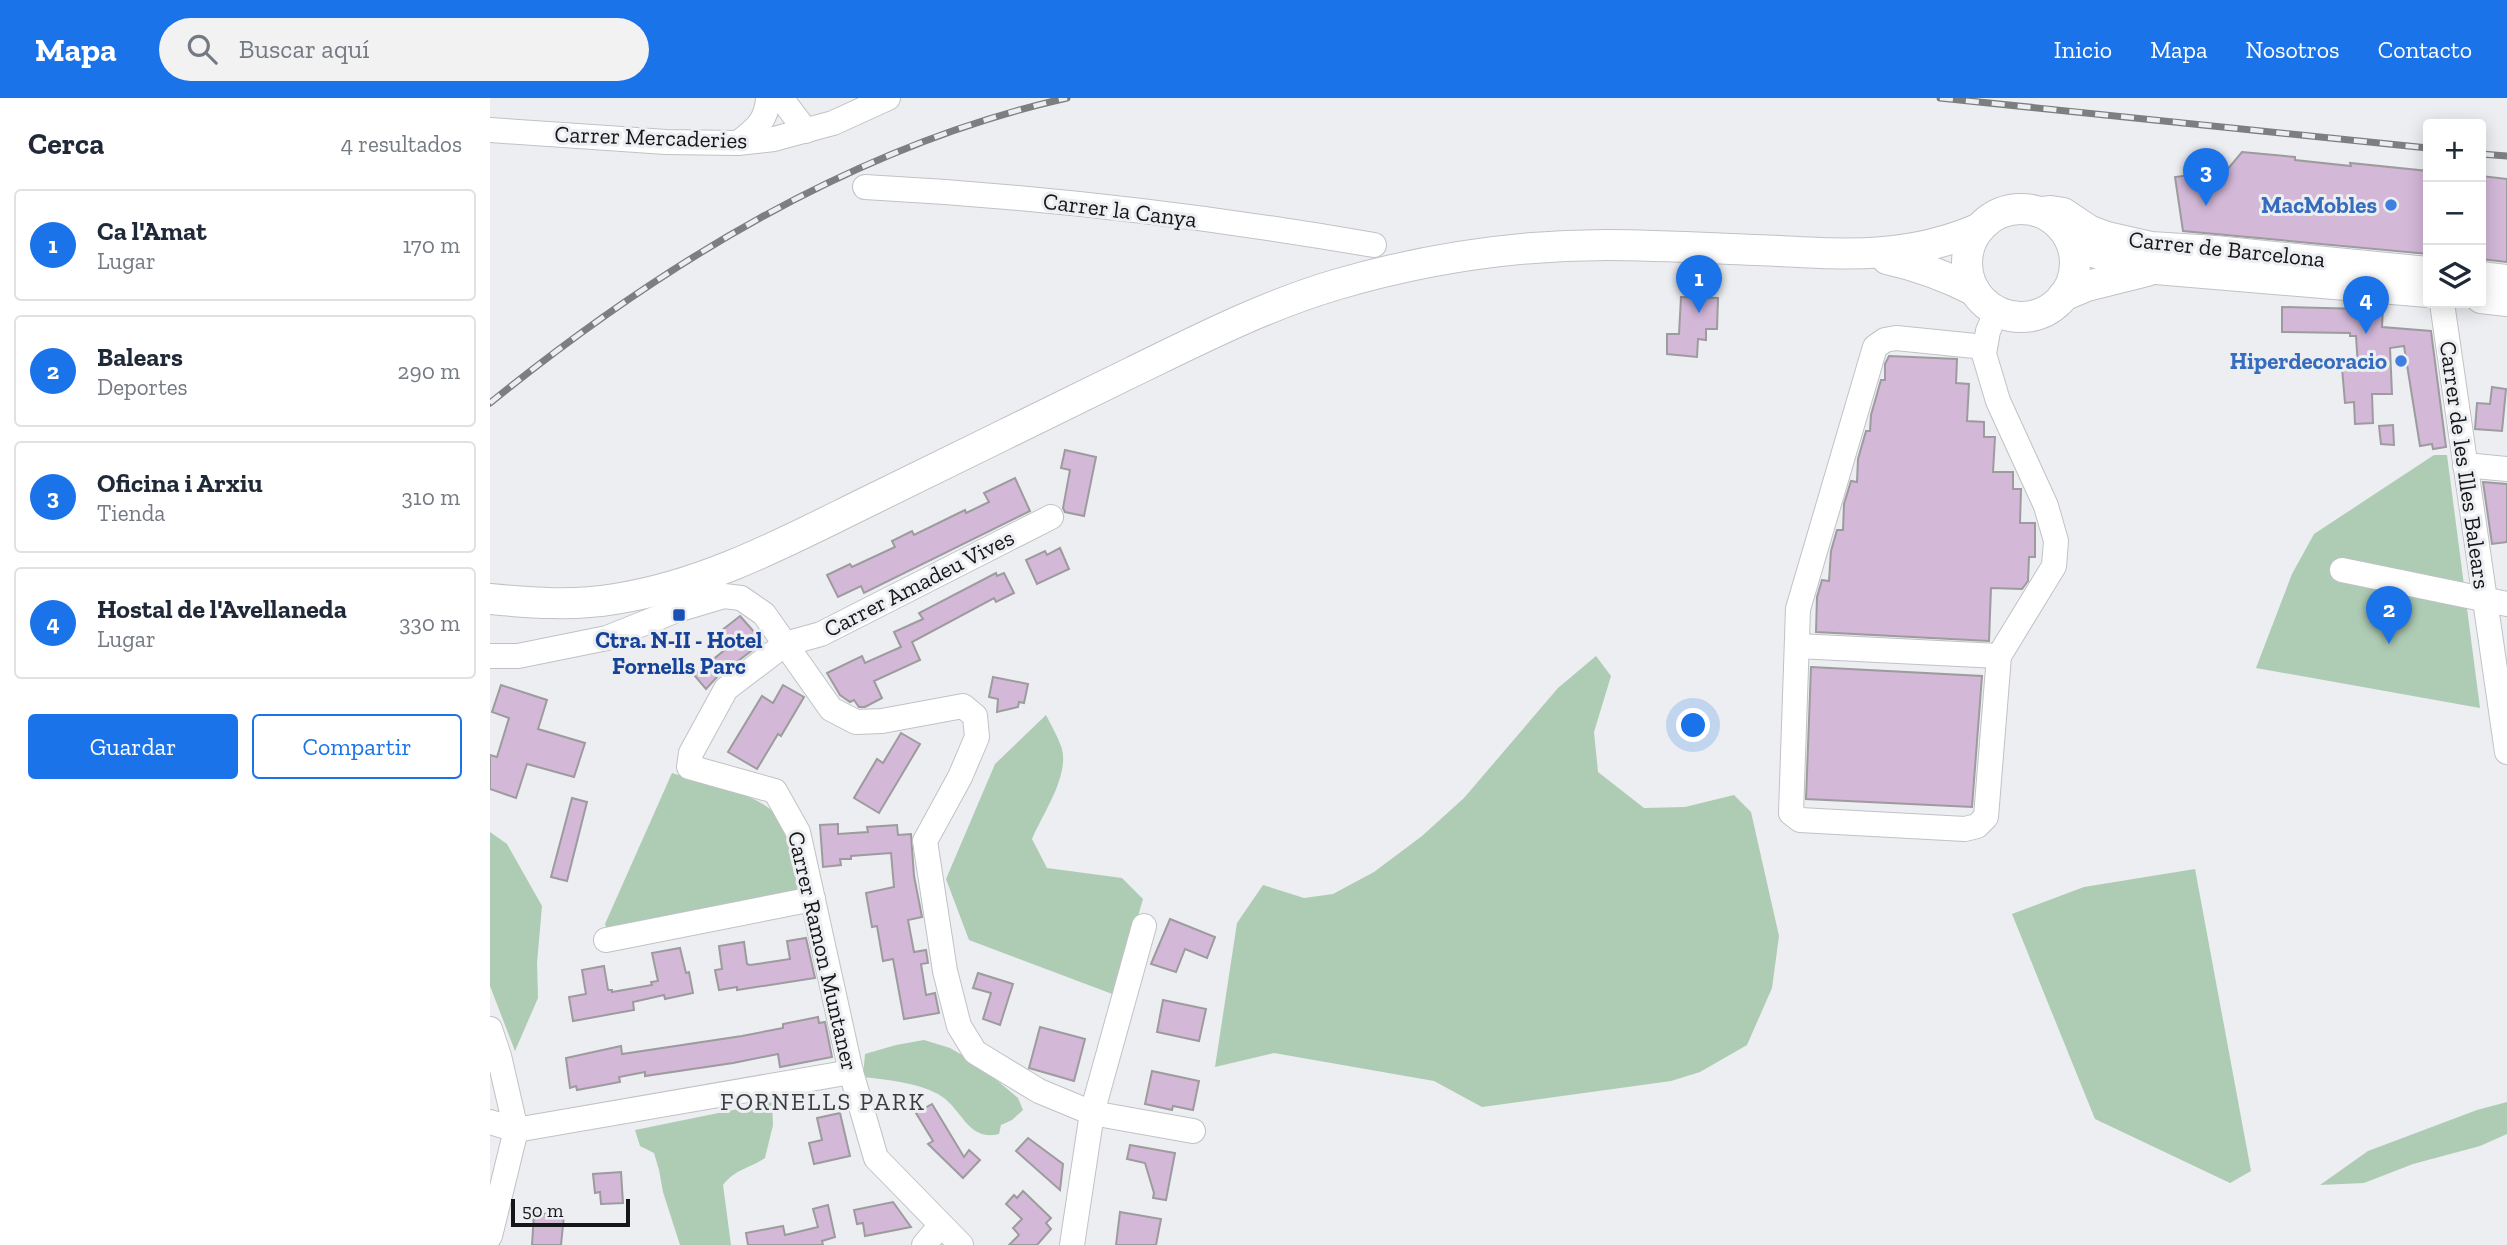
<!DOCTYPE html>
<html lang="es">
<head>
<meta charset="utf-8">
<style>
  :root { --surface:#fff; --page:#f2f2f3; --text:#1f2937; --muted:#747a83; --line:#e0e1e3; --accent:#1a73e8 }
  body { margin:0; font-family:"Zilla Slab",serif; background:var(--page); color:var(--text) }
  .controls { position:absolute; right:21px; top:21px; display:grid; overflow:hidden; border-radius:7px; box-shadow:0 4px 18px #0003 }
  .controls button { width:63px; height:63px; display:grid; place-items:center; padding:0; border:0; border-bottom:2px solid var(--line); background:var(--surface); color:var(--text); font:35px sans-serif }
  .scale { position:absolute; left:21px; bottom:18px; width:119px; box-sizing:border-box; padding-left:7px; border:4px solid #151617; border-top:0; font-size:19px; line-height:24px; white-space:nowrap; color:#151617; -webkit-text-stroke:5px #eceef1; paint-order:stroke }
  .you { position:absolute; left:1204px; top:628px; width:24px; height:24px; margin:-18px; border:5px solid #fff; border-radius:50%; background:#1a73e8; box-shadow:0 0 0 10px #1a73e833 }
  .badge { display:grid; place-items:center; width:46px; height:46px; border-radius:50%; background:var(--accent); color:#fff; font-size:23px; font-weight:700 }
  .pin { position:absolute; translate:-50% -58px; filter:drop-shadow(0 2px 4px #0008) }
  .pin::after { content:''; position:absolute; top:37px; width:24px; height:21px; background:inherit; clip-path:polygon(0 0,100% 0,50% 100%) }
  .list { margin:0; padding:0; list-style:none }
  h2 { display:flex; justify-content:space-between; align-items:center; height:91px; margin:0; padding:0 28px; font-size:30px }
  h2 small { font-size:23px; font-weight:400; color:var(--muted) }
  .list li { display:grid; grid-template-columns:46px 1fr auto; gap:21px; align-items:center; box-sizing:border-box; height:112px; margin:0 14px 14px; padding:0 14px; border:2px solid var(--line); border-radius:7px }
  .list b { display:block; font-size:26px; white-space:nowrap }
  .list p { margin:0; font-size:23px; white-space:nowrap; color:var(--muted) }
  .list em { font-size:23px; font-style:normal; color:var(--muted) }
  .actions { display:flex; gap:14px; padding:21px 28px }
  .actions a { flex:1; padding:16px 0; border:2px solid var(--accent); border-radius:7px; text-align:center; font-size:24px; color:var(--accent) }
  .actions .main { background:var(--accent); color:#fff }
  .icon { flex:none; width:38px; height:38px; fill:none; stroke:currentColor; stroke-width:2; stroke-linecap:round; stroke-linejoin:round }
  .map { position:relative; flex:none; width:2017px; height:1147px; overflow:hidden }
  header { display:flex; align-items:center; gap:42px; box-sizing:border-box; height:98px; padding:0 35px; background:var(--accent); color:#fff }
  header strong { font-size:33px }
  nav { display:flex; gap:38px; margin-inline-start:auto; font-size:24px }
  .search { width:490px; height:63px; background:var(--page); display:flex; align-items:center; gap:18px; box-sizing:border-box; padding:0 24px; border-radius:38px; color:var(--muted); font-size:26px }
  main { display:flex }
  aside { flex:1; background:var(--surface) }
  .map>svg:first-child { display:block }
  .green { fill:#aecbb4 }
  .building { fill:#d3b8d8; stroke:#9d9b9d; stroke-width:2 }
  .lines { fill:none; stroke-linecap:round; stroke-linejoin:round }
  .minor-casing { stroke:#c0c2c5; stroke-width:26 }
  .major-casing { stroke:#c0c2c5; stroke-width:32 }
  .minor { stroke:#fff; stroke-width:24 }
  .major { stroke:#fff; stroke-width:30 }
  .rail-casing { stroke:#7c7e80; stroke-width:7 }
  .rail { stroke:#eceef1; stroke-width:4.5; stroke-dasharray:13; stroke-linecap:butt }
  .shop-dot { fill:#3f7fe0; stroke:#eceef1; stroke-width:2.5 }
  .transit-dot { fill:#1a4fb4; stroke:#eceef1; stroke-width:2.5 }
  .labels { text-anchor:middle; stroke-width:6; stroke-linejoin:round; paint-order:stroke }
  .street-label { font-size:23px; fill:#151617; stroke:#eceef1 }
  .shop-label { font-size:23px; font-weight:bold; fill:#366cbe; stroke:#eceef1; text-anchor:end }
  .transit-label { font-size:23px; font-weight:bold; fill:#164399; stroke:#eceef1 }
  .neighbourhood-label { font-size:24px; letter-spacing:2px; fill:#3b3c3f; stroke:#eceef1 }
</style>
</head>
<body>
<header>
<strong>Mapa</strong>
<div class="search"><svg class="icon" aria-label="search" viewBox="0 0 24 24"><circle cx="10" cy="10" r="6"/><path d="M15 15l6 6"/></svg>Buscar aquí</div>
<nav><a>Inicio</a><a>Mapa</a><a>Nosotros</a><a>Contacto</a></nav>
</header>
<main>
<aside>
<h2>Cerca<small>4 resultados</small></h2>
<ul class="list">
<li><span class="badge">1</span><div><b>Ca l'Amat</b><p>Lugar</p></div><em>170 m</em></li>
<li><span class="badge">2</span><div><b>Balears</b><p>Deportes</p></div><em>290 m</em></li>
<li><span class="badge">3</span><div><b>Oficina i Arxiu</b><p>Tienda</p></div><em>310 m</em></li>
<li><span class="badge">4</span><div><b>Hostal de l'Avellaneda</b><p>Lugar</p></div><em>330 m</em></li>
</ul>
<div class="actions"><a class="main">Guardar</a><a>Compartir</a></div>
</aside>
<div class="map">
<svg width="2017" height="1147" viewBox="0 0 2017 1147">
  <rect width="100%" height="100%" fill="#eceef1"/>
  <g class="green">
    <polygon points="1944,357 1957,357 1990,610 1766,570 1802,476 1824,436"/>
    <polygon points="1106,558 1121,578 1104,634 1108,674 1154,710 1195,709 1244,697 1261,714 1289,838 1282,890 1257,947 1210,974 1181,983 992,1009 944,983 784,955 725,969 747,825 773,787 814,800 843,796 884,774 932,738 974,700 1068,590"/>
    <path d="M556,617C561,627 567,637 571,648C581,676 553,715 542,741L557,770L632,780L653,801L625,897L479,842L456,781L505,666Z"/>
    <path d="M182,675C213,685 277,695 293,726C301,742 304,772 308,790L303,794L117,832L115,826Z"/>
    <polygon points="0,734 17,746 52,808 47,865 48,900 25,953 0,888"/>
    <polygon points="1705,771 1761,1073 1740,1085 1605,1021 1522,816 1594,789"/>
    <path d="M434,942L460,950L486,965L528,1000L533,1012L522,1022L511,1027L509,1036C477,1044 472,1009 448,996C426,984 397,982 373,979L375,956L406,947Z"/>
    <path d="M282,1004L283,1027L275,1060C258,1071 245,1071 233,1087L241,1147H190L173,1094L169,1072L164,1055L150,1048L145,1032Z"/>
    <polygon points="2017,1004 2017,1036 1990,1048 1923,1066 1874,1085 1830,1087 1878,1053 1987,1012"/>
  </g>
  <g class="building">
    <polygon points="1752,54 1805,59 1805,62 1861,68 1860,65 1938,73 1938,156 1693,133 1685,79 1737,72"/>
    <polygon points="1991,78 2017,81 2017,164 1991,161"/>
    <polygon points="1191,199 1228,200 1227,231 1216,231 1216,242 1208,241 1207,259 1177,256 1177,236 1189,236"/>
    <polygon points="1873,206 1893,208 1892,229 1941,233 1956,349 1943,351 1942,346 1930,348 1914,248 1900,250 1902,296 1882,296 1883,325 1865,326 1864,304 1855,305 1852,270 1868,269 1866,238 1860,238 1860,235 1792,234 1792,209 1873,211"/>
    <polygon points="1399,258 1467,261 1466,285 1479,286 1477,323 1494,324 1494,339 1505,339 1503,374 1523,374 1523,391 1531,391 1530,425 1545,425 1545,459 1539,459 1538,483 1532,491 1501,490 1499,543 1326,534 1327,499 1332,482 1339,483 1341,453 1347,432 1353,432 1354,406 1361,383 1367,384 1368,361 1376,333 1380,333 1381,317 1391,282 1395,282 1395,266"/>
    <polygon points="2002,289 2016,291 2012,333 1985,331 1987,305 2000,306"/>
    <polygon points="1903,327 1904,347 1891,346 1889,328"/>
    <polygon points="575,352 606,359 594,418 575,414 573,410 580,372 571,370"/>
    <polygon points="525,380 540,413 374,495 371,488 348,499 337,477 360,466 362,469 405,449 402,443 422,433 424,437 475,412 476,415 499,404 494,395"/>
    <polygon points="1993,384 2017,386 2017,444 2002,446"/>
    <polygon points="570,450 579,471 547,486 536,462 555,453 557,457"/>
    <polygon points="506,475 507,478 514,475 524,495 506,504 504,500 422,544 430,562 384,583 392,600 375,609 369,609 364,602 360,604 350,597 337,575 372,558 375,565 411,549 404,534 433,521 429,515"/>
    <polygon points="250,518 273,544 227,579 216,591 204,577 237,550 226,537"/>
    <polygon points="1321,569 1492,578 1482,709 1316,701"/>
    <polygon points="503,579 538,586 534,605 529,604 528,609 507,614 508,601 499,599"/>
    <polygon points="11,587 57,602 48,631 95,645 84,679 37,666 26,700 0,691 0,657 7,659 19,620 2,614"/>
    <polygon points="293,587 314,599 291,638 288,636 267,671 238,654 272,598 283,605"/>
    <polygon points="411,635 430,646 389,715 364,700 387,661 393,665"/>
    <polygon points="82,700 97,704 77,783 61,779"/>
    <polygon points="348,726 348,736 378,734 377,729 407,727 408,737 421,736 424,778 432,819 418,822 424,854 436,852 438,865 431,866 436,897 445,895 449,915 414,921 403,861 393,863 387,828 382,829 376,795 404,789 401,755 361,758 361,761 350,761 351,767 333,769 330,727"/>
    <polygon points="680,821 725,839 717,860 695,851 686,874 661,866"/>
    <polygon points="316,840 325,880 247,892 247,889 229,892 225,872 232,871 229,848 254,844 257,866 260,867 300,861 297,843"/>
    <polygon points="190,850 196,875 199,874 203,895 175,901 174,897 143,904 144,912 83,923 79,899 96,896 92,872 114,868 118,892 122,892 122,894 162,887 161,884 168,883 162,855"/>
    <polygon points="488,875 523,886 510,927 493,921 501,895 483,890"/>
    <polygon points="673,902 716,911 709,943 667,934"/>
    <polygon points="328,919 329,925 335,924 342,959 290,969 288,956 243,965 155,978 155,974 129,979 130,984 87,992 86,988 80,990 76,960 131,948 132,956 252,938 293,930 293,926"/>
    <polygon points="550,929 595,941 584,983 539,970"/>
    <polygon points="662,973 709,983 703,1012 683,1008 682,1012 655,1006"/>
    <polygon points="442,1006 474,1059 479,1052 490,1062 473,1080 438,1046 443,1043 426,1015"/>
    <polygon points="350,1015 360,1058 324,1066 319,1045 332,1042 327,1020"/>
    <polygon points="538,1040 573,1066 570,1092 526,1053"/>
    <polygon points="640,1047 685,1055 676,1102 663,1100 664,1095 655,1065 637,1061"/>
    <polygon points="131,1074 133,1105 111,1106 110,1094 105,1095 103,1076"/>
    <polygon points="533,1093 561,1120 556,1125 561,1131 547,1147 519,1147 529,1137 523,1130 532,1121 516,1106 524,1097 527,1100"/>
    <polygon points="403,1104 421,1129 375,1138 373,1125 367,1126 364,1112"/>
    <polygon points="338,1107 345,1139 332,1143 333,1147 258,1147 256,1135 293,1128 295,1137 328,1129 323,1111"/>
    <polygon points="630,1114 671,1121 666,1147 626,1147"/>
    <polygon points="44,1115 74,1117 71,1147 42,1147"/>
  </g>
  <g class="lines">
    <defs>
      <g id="minor">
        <polyline points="291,0 316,33"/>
        <polyline points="0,32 176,44 248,45 284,41 343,25 398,0"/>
        <path d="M248,45C265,32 277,23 278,0"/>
        <path d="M375,89C545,98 716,118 884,147"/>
        <polyline points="1543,112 1561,110 1574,112 1601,130 1617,136 1661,146 1725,150 1938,171"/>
        <polyline points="1991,176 2017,179"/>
        <polyline points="1952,205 2017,654"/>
        <polyline points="1495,249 1406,240 1395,242 1385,249 1308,511 1301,715 1310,722 1475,731 1487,728 1496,719 1509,558 1564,468 1566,443 1556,408 1508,303 1494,256 1498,233 1507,213"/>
        <polyline points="1975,367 2017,371"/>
        <polyline points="1852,472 2017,506"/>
        <polyline points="1307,548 1509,558"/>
        <polyline points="0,558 28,558 117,540 187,512 234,498 251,500 274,516 341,611 366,624 392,623 473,608 485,618 487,639 470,679 435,743 455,873 469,928 485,954 549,993 602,1015 703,1033"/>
        <polyline points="116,842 323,801"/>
        <polyline points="0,931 9,958 26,1032 0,1138"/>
        <polyline points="0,1024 26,1032 361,974"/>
        <polyline points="434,1147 450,1128"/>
        <polyline points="471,1147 386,1060 361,974 308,734 285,693 199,669 201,655 236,591 295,546 331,536 561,419"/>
        <polyline points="582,1147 602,1015 654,828"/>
      </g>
      <g id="major">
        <circle cx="1531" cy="165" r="54"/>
        <polyline points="1579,140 1606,155 1666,171 1938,194"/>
        <path d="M1397,161C1429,168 1456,178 1485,193"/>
        <polyline points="1573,198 1597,188 1657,173"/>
        <polyline points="1991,200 2017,203"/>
        <path d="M0,501C42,505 84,508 125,501C217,487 299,442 381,402C468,360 555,316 642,274C708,242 774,208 845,187C933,161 1024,147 1116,147C1174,147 1231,151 1289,153C1361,157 1422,160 1490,130"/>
      </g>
    </defs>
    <use href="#minor" class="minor-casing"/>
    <use href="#major" class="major-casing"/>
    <use href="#minor" class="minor"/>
    <use href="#major" class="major"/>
    <defs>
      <g id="rail">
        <polyline points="1450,0 1938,50"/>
        <polyline points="1991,56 2017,58"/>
        <path d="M0,305C169,168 363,48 577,0"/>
      </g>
    </defs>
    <use href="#rail" class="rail-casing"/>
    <use href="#rail" class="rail"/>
  </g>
  <g class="shop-dot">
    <circle cx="1901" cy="107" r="7"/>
    <circle cx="1911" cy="263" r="7"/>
  </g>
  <rect class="transit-dot" x="182" y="510" width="14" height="14" rx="3.5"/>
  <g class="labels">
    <g class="street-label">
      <text transform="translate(161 39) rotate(2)" y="8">Carrer Mercaderies</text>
      <text transform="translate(630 112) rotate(7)" y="8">Carrer la Canya</text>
      <text transform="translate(1737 151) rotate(6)" y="8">Carrer de Barcelona</text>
      <text transform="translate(1975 367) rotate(82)" y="8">Carrer de les Illes Balears</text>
      <text transform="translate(429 485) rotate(-27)" y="8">Carrer Amadeu Vives</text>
      <text transform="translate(333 853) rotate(77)" y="8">Carrer Ramon Muntaner</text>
    </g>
    <g class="shop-label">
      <text x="1887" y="115">MacMobles</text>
      <text x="1897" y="271">Hiperdecoracio</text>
    </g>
    <g class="transit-label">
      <text x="189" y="550">Ctra. N-II - Hotel<tspan x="189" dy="26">Fornells Parc</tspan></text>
    </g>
    <g class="neighbourhood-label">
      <text x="333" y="1012">FORNELLS PARK</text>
    </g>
  </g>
</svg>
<div class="controls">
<button>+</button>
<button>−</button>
<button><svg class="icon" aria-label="layers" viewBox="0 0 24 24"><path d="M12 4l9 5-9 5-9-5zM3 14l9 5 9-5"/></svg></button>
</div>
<div class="scale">50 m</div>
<div class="you"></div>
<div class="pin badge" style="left:1209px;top:215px">1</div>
<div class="pin badge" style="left:1899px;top:546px">2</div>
<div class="pin badge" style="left:1716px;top:108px">3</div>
<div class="pin badge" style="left:1876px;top:236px">4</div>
</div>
</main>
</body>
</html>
